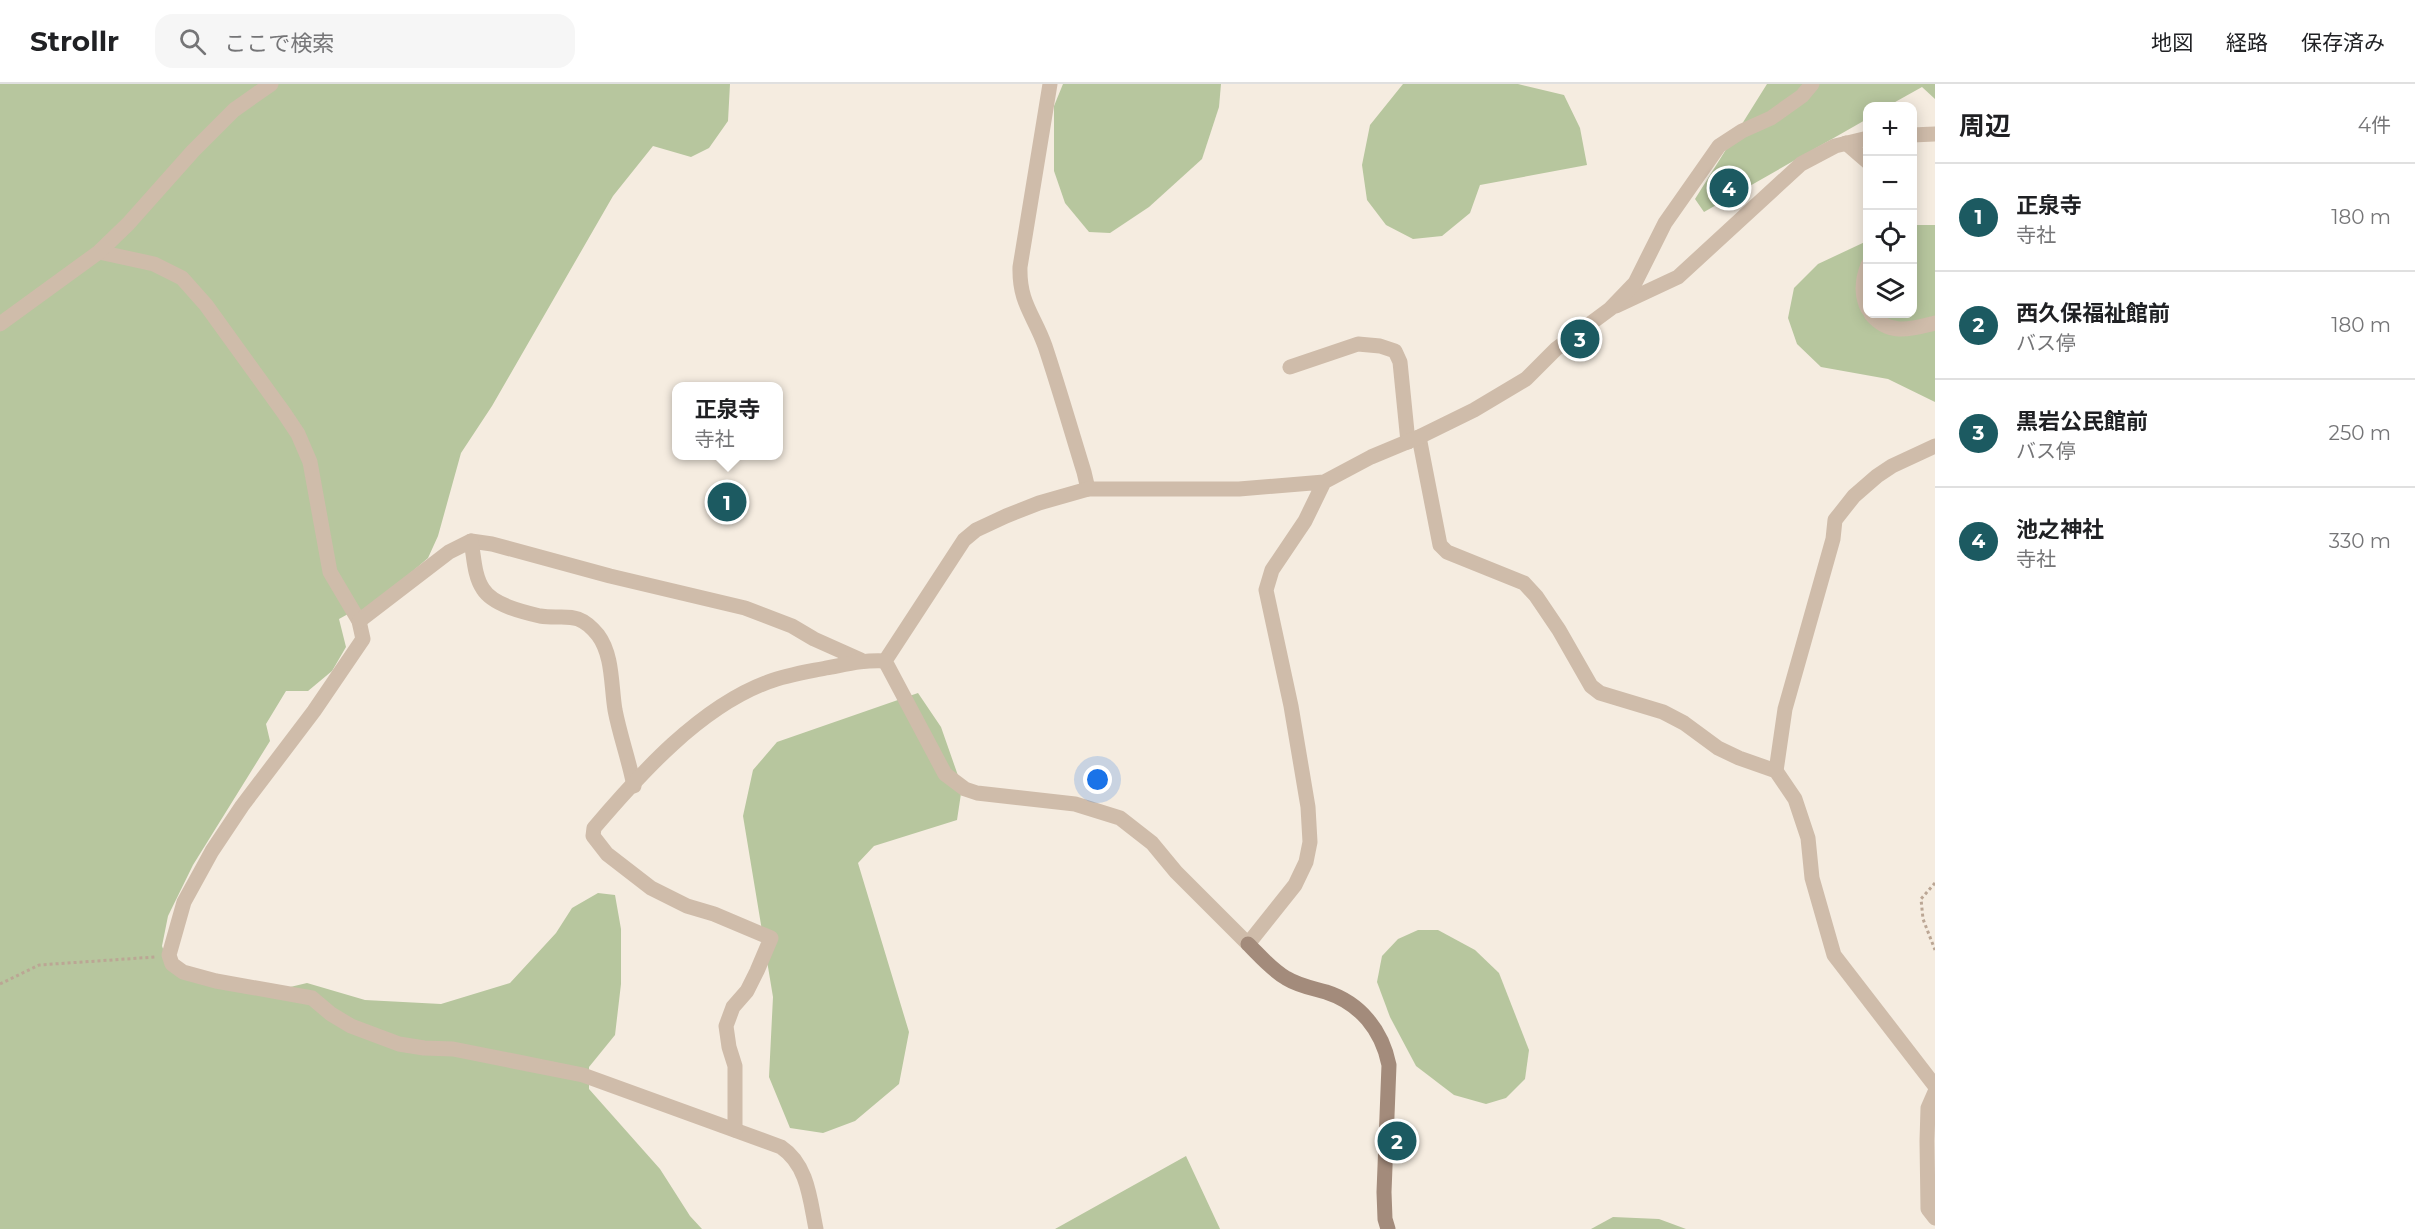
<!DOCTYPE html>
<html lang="ja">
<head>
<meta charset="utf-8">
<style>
  :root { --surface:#fff; --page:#f6f6f6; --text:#202124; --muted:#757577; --line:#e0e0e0; --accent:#1c5a61 }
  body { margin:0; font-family:Montserrat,"Noto Sans JP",sans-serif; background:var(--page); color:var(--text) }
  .controls { position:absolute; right:18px; top:18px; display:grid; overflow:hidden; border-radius:12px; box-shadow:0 3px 15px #0003 }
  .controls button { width:54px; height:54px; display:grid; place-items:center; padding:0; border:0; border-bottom:2px solid var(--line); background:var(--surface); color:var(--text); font:30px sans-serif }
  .you { position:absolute; left:1098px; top:696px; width:21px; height:21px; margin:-15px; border:4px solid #fff; border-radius:50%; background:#1a73e8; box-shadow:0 0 0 9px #1a73e833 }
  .badge { display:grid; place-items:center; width:39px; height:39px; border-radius:50%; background:var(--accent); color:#fff; font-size:20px; font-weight:700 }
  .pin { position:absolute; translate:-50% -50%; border:3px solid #fff; box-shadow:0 2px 6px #0006 }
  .popup { position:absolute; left:672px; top:298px; width:111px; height:78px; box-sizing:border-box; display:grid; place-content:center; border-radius:12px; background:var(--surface); filter:drop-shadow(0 2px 4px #0005); font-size:20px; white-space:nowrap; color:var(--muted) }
  .popup b { font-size:22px; color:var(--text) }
  .popup::after { content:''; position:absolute; left:50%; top:100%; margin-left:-12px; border:12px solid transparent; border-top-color:var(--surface) }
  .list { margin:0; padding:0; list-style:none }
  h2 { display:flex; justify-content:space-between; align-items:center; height:78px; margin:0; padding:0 24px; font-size:26px }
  h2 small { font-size:20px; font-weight:400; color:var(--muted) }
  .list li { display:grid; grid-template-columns:39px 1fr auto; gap:18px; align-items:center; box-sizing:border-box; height:108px; padding:0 24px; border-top:2px solid var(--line) }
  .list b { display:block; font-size:22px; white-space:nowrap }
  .list p { margin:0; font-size:20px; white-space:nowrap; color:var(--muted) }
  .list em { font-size:20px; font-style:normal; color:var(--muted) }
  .icon { flex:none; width:33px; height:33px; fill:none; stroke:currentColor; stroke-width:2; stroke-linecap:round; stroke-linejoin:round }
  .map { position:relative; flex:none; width:1935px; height:1145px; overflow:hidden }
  header { display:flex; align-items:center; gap:36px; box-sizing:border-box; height:84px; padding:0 30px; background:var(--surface); border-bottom:2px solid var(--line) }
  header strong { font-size:28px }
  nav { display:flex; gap:33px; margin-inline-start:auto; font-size:21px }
  .search { width:420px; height:54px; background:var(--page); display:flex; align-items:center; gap:15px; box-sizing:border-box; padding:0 21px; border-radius:18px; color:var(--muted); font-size:22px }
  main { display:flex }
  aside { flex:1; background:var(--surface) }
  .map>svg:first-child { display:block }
  .green { fill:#b7c69e }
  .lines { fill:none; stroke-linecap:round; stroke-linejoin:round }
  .path { stroke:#bba694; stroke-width:3; stroke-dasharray:3 3; stroke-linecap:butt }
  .street { stroke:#cfbcaa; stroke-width:15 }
  .secondary { stroke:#a38b7b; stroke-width:15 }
</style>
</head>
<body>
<header>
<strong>Strollr</strong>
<div class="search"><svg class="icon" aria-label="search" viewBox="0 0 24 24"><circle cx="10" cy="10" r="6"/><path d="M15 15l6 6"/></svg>ここで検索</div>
<nav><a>地図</a><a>経路</a><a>保存済み</a></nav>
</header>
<main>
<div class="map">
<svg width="1935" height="1145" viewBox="0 0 1935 1145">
  <rect width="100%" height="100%" fill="#f5ece0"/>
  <g class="green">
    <polygon points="0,0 730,0 728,37 709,64 691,73 653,62 613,112 492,322 461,369 438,452 428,474 393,504 362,527 348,530 339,535 346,563 332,587 308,607 286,607 266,640 270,657 193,781 168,832 162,862 169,881 269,908 307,899 365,916 441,920 510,899 556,849 572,824 598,809 615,811 621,845 621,900 615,951 589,983 589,1005 660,1085 690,1132 702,1145 0,1145"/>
    <polygon points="1063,0 1221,0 1219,23 1202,75 1149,123 1110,149 1089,148 1065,119 1054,87 1054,22"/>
    <polygon points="1403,0 1518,0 1564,11 1580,44 1587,81 1480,101 1470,129 1442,152 1413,155 1386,141 1367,116 1362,81 1370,41"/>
    <polygon points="1767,0 1935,0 1935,15 1922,3 1888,22 1868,22 1867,35 1704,128 1695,115"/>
    <polygon points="1913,141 1935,141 1935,318 1888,295 1821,283 1797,260 1788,234 1794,204 1818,180 1867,157 1868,230 1912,230"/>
    <polygon points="918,609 941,643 962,703 957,736 874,762 858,779 909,948 899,1000 855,1037 823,1049 790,1044 769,993 773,913 743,732 753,686 777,658"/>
    <polygon points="1418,846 1438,846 1475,866 1499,889 1529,966 1525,995 1506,1014 1486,1020 1454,1011 1416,982 1390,933 1377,898 1382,872 1398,855"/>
    <polygon points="1186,1072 1220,1145 1055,1145 1073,1135"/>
    <polygon points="1613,1133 1659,1135 1686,1145 1591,1145"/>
  </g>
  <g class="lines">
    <g class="path">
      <polyline points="1935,799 1921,815 1923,835 1935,866"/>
      <polyline points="0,900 39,881 155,873"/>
    </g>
    <g class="street">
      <path d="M1050,0L1020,183C1019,219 1034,231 1045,262C1059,304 1071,346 1084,388L1088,405"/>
      <polyline points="1912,51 1935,50"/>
      <polyline points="1846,59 1868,78"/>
      <path d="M99,168L154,180L182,194L206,221L284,329L298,350L310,378L330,488L359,537L363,555L314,627L242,722L212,767L184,818L169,871L172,880L183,888L216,897L312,914L331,930L351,942L399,960L424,964L453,965L583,991L781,1063C808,1081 810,1116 816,1145"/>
      <path d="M1868,181C1862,196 1861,211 1868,225"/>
      <polyline points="1616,222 1678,193 1801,80 1835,62 1868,54"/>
      <path d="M1871,230C1889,252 1911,245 1935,239"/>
      <polyline points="0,240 99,168 128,140 193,67 234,26 271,0"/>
      <polyline points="1290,283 1358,260 1380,262 1395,267 1400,278 1408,358"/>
      <polyline points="1419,353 1440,461 1447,468 1524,499 1536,512 1559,546 1591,602 1600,609 1663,628 1684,639 1718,664 1739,674 1776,687 1795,715 1808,754 1812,794 1834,871 1935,1002"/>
      <polyline points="1324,398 1305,437 1272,486 1266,506 1291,622 1308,723 1310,758 1306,778 1295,801 1248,860 1176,788 1152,759 1120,734 1075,720 977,709 965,705 945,690 885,577 964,456 976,446 1006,432 1039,419 1088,405 1239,405 1324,398 1371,373 1419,353 1474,326 1526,295 1556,265 1610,225 1635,199 1665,139 1719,62 1742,47 1771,34 1802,12 1812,0"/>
      <polyline points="471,457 492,460 610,492 745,524 792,542 814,555 861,576"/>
      <path d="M359,537L449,468L471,457C474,472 474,492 483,505C493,521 523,528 540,532C565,536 577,525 598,551C613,571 611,602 615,626C620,652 629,676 634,702"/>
      <polyline points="1776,687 1785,625 1833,455 1835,436 1854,412 1877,392 1892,382 1935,362"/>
      <polyline points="1935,1008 1928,1024 1927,1057 1928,1125 1935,1134"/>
      <path d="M735,1046V982L729,963L726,942L733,923L747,907L757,887L771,854L714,830L687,822L651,804L607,770L593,752L594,744C640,690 700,623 768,598C786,591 806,588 826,584C848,580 862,576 885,577"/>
    </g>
    <path class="secondary" d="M1248,860C1260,872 1272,886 1286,894C1299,902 1312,904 1326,908C1360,919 1382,946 1389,981L1384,1108L1385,1135L1388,1145"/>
  </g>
</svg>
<div class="controls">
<button>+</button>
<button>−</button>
<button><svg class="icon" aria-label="locate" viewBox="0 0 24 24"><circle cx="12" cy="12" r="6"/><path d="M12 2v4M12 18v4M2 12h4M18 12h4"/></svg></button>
<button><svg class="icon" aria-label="layers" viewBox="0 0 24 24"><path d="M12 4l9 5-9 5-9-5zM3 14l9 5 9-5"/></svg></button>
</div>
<div class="you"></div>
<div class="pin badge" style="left:727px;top:418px">1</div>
<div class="popup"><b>正泉寺</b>寺社</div>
<div class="pin badge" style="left:1397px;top:1057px">2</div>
<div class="pin badge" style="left:1580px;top:255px">3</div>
<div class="pin badge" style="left:1729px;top:104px">4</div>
</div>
<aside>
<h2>周辺<small>4件</small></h2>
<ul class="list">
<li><span class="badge">1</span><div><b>正泉寺</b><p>寺社</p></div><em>180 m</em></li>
<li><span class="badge">2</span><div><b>西久保福祉館前</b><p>バス停</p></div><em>180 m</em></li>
<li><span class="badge">3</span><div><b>黒岩公民館前</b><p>バス停</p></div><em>250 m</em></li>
<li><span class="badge">4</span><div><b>池之神社</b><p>寺社</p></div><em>330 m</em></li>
</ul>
</aside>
</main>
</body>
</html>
